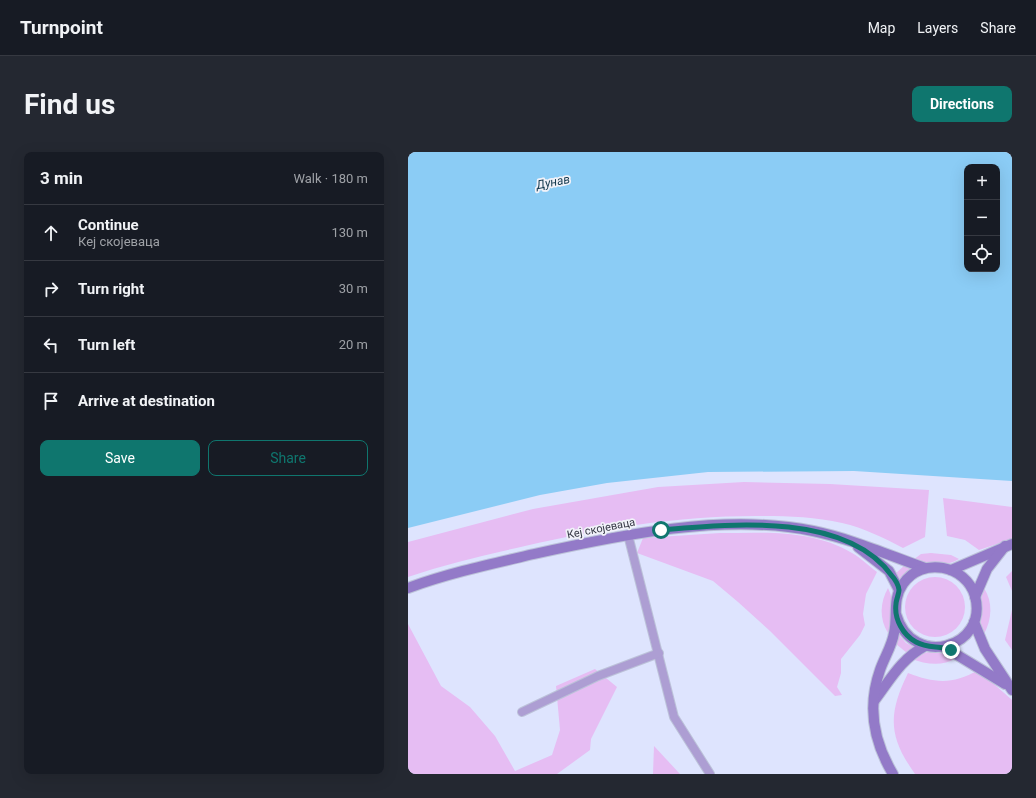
<!DOCTYPE html>
<html lang="en">
<head>
<meta charset="utf-8">
<style>
  :root { --surface:#171b24; --page:#242831; --text:#f1f3f6; --muted:#9ea1a6; --line:#363941; --accent:#0f766e }
  body { margin:0; font-family:Roboto,sans-serif; background:var(--page); color:var(--text) }
  .controls { position:absolute; right:12px; top:12px; display:grid; overflow:hidden; border-radius:8px; box-shadow:0 4px 16px #0002 }
  .controls button { width:36px; height:36px; display:grid; place-items:center; padding:0; border:0; border-bottom:1px solid var(--line); background:var(--surface); color:var(--text); font:20px sans-serif }
  .stop { position:absolute; width:12px; height:12px; margin:-9px; border:3px solid #0f766e; border-radius:50%; background:#fff }
  .stop.end { background:#0f766e; border-color:#fff; box-shadow:0 1px 4px #0008 }
  .list { margin:0; padding:0; list-style:none }
  h2 { display:flex; justify-content:space-between; align-items:center; height:52px; margin:0; padding:0 16px; font-size:17px }
  h2 small { font-size:13px; font-weight:400; color:var(--muted) }
  .list li { display:grid; grid-template-columns:26px 1fr auto; gap:12px; align-items:center; box-sizing:border-box; height:56px; padding:0 16px; border-top:1px solid var(--line) }
  .list b { display:block; font-size:15px; white-space:nowrap }
  .list p { margin:0; font-size:13px; white-space:nowrap; color:var(--muted) }
  .list em { font-size:13px; font-style:normal; color:var(--muted) }
  .actions { display:flex; gap:8px; padding:12px 16px }
  .actions a { flex:1; padding:9px 0; border:1px solid var(--accent); border-radius:8px; text-align:center; font-size:14px; color:var(--accent) }
  .actions .main { background:var(--accent); color:#fff }
  .icon { flex:none; width:22px; height:22px; fill:none; stroke:currentColor; stroke-width:2; stroke-linecap:round; stroke-linejoin:round }
  .map { position:relative; flex:none; width:604px; height:622px; overflow:hidden; border-radius:8px }
  header { display:flex; align-items:center; gap:24px; box-sizing:border-box; height:56px; padding:0 20px; background:var(--surface); border-bottom:1px solid var(--line) }
  header strong { font-size:19px }
  nav { display:flex; gap:22px; margin-inline-start:auto; font-size:14px }
  .intro { display:flex; align-items:center; justify-content:space-between; box-sizing:border-box; height:96px; padding:0 24px }
  h1 { margin:0; font-size:28px }
  .button { padding:10px 18px; border-radius:8px; background:var(--accent); color:#fff; font-size:14px; font-weight:700 }
  main { display:flex; gap:24px; padding:0 24px }
  aside { flex:1; background:var(--surface); border-radius:8px; box-shadow:0 4px 16px #0002 }
  .map>svg:first-child { display:block }
  .green { fill:#e6bdf3 }
  .water { fill:#8bccf5; fill-rule:evenodd }
  .lines { fill:none; stroke-linecap:round; stroke-linejoin:round }
  .service-casing { stroke:#bcc2d9; stroke-width:10 }
  .secondary-casing { stroke:#bcc2d9; stroke-width:12 }
  .service { stroke:#ad9ed3; stroke-width:8 }
  .secondary { stroke:#937ac8; stroke-width:10 }
  .route { stroke:#0f766e; stroke-width:5 }
  .labels { text-anchor:middle; stroke-width:3.5; stroke-linejoin:round; paint-order:stroke }
  .street-label { font-size:11px; fill:#353845; stroke:#f1f2f9 }
  .water-label { font-size:12px; font-style:italic; fill:#13394e; stroke:#f1f2f9 }
</style>
</head>
<body>
<header>
<strong>Turnpoint</strong>
<nav><a>Map</a><a>Layers</a><a>Share</a></nav>
</header>
<div class="intro"><h1>Find us</h1><a class="button">Directions</a></div>
<main>
<aside>
<h2>3 min<small>Walk · 180 m</small></h2>
<ul class="list">
<li><svg class="icon" aria-label="ahead" viewBox="0 0 24 24"><path d="M12 20V5M6 11l6-6 6 6"/></svg><div><b>Continue</b><p>Кеј скојеваца</p></div><em>130 m</em></li>
<li><svg class="icon" aria-label="right" viewBox="0 0 24 24"><path d="M7 20v-9h11M14 6l5 5-5 5"/></svg><div><b>Turn right</b></div><em>30 m</em></li>
<li><svg class="icon" aria-label="left" viewBox="0 0 24 24"><path d="M17 20v-9H6M10 6l-5 5 5 5"/></svg><div><b>Turn left</b></div><em>20 m</em></li>
<li><svg class="icon" aria-label="arrive" viewBox="0 0 24 24"><path d="M6 21V4h12l-3 4 3 4H6"/></svg><div><b>Arrive at destination</b></div></li>
</ul>
<div class="actions"><a class="main">Save</a><a>Share</a></div>
</aside>
<div class="map">
<svg width="604" height="622" viewBox="0 0 604 622">
  <rect width="100%" height="100%" fill="#dee4fe"/>
  <g class="green">
    <path d="M336,330L422,332L521,338L517,385L495,396C476,386 456,376 434,371C408,365 382,364 356,364C275,363 196,376 117,394C77,403 38,412 0,425V390L125,357L250,335Z"/>
    <polygon points="535,346 604,355 604,387 571,398 557,388 539,384"/>
    <path d="M312,381C357,381 403,377 444,401C453,406 461,414 469,420L458,442L455,462L457,473L452,483L433,507V521L429,535L434,543L427,544L362,479L330,450L305,429L229,401L235,386Z"/>
    <path d="M523,401L543,403L551,407C538,415 519,413 505,408L513,402Z"/>
    <polygon points="497,413 506,416 492,430 487,422"/>
    <polygon points="604,419 604,439 598,425"/>
    <circle cx="527" cy="455" r="30"/>
    <path d="M480,436C487,449 485,468 480,481C471,467 472,450 480,436Z"/>
    <path d="M576,436C585,450 584,467 576,482C569,469 571,450 576,436Z"/>
    <polygon points="604,458 604,498 597,488"/>
    <polygon points="0,472 33,534 62,555 87,584 107,619 144,603 152,578 148,534 187,517 209,535 183,587 182,598 149,622 0,622"/>
    <polygon points="491,483 498,491 506,495 499,501 488,492"/>
    <path d="M521,500L541,502L548,506C534,515 518,512 503,507L511,502Z"/>
    <path d="M570,518L604,548V622H507C480,584 480,562 500,521C526,531 545,533 570,518Z"/>
    <polygon points="246,594 272,622 245,622"/>
  </g>
  <path class="water" d="M0,0H604V329L446,319L300,320L199,331L132,343L0,376ZM559,15H589V117H559Z"/>
  <g class="lines">
    <defs>
      <g id="service">
        <polyline points="220,383 266,565 302,622"/>
        <polyline points="114,560 190,524 251,501"/>
      </g>
      <g id="secondary">
        <polyline points="450,395 481,419 491,438"/>
        <polyline points="543,418 604,392"/>
        <path d="M0,436C41,421 83,412 126,402C212,383 317,361 405,379C444,387 480,403 517,416"/>
        <polyline points="567,445 579,417 597,394"/>
        <polyline points="566,470 577,497 604,538"/>
        <polyline points="536,495 597,532"/>
        <path d="M466,549C482,528 493,507 517,494"/>
        <path d="M485,622C465,589 459,555 472,518C476,506 484,494 486,481C490,464 484,447 495,432C514,404 558,413 567,444C581,496 504,518 488,462"/>
      </g>
    </defs>
    <use href="#service" class="service-casing"/>
    <use href="#secondary" class="secondary-casing"/>
    <use href="#service" class="service"/>
    <use href="#secondary" class="secondary"/>
  </g>
  <g class="lines">
    <path class="route" d="M253,378C322,372 438,360 484,424C487,427 491,434 491,438C491,442 488,448 488,452C486,467 495,483 508,490C520,497 532,493 543,498"/>
  </g>
  <g class="labels">
    <g class="street-label">
      <text transform="translate(193 376) rotate(-11)" y="4">Кеј скојеваца</text>
    </g>
    <g class="water-label">
      <text transform="translate(145 30) rotate(-11)" y="4">Дунав</text>
    </g>
  </g>
</svg>
<div class="controls">
<button>+</button>
<button>−</button>
<button><svg class="icon" aria-label="locate" viewBox="0 0 24 24"><circle cx="12" cy="12" r="6"/><path d="M12 2v4M12 18v4M2 12h4M18 12h4"/></svg></button>
</div>
<div class="stop" style="left:253px;top:378px"></div>
<div class="stop end" style="left:543px;top:498px"></div>
</div>
</main>
</body>
</html>
